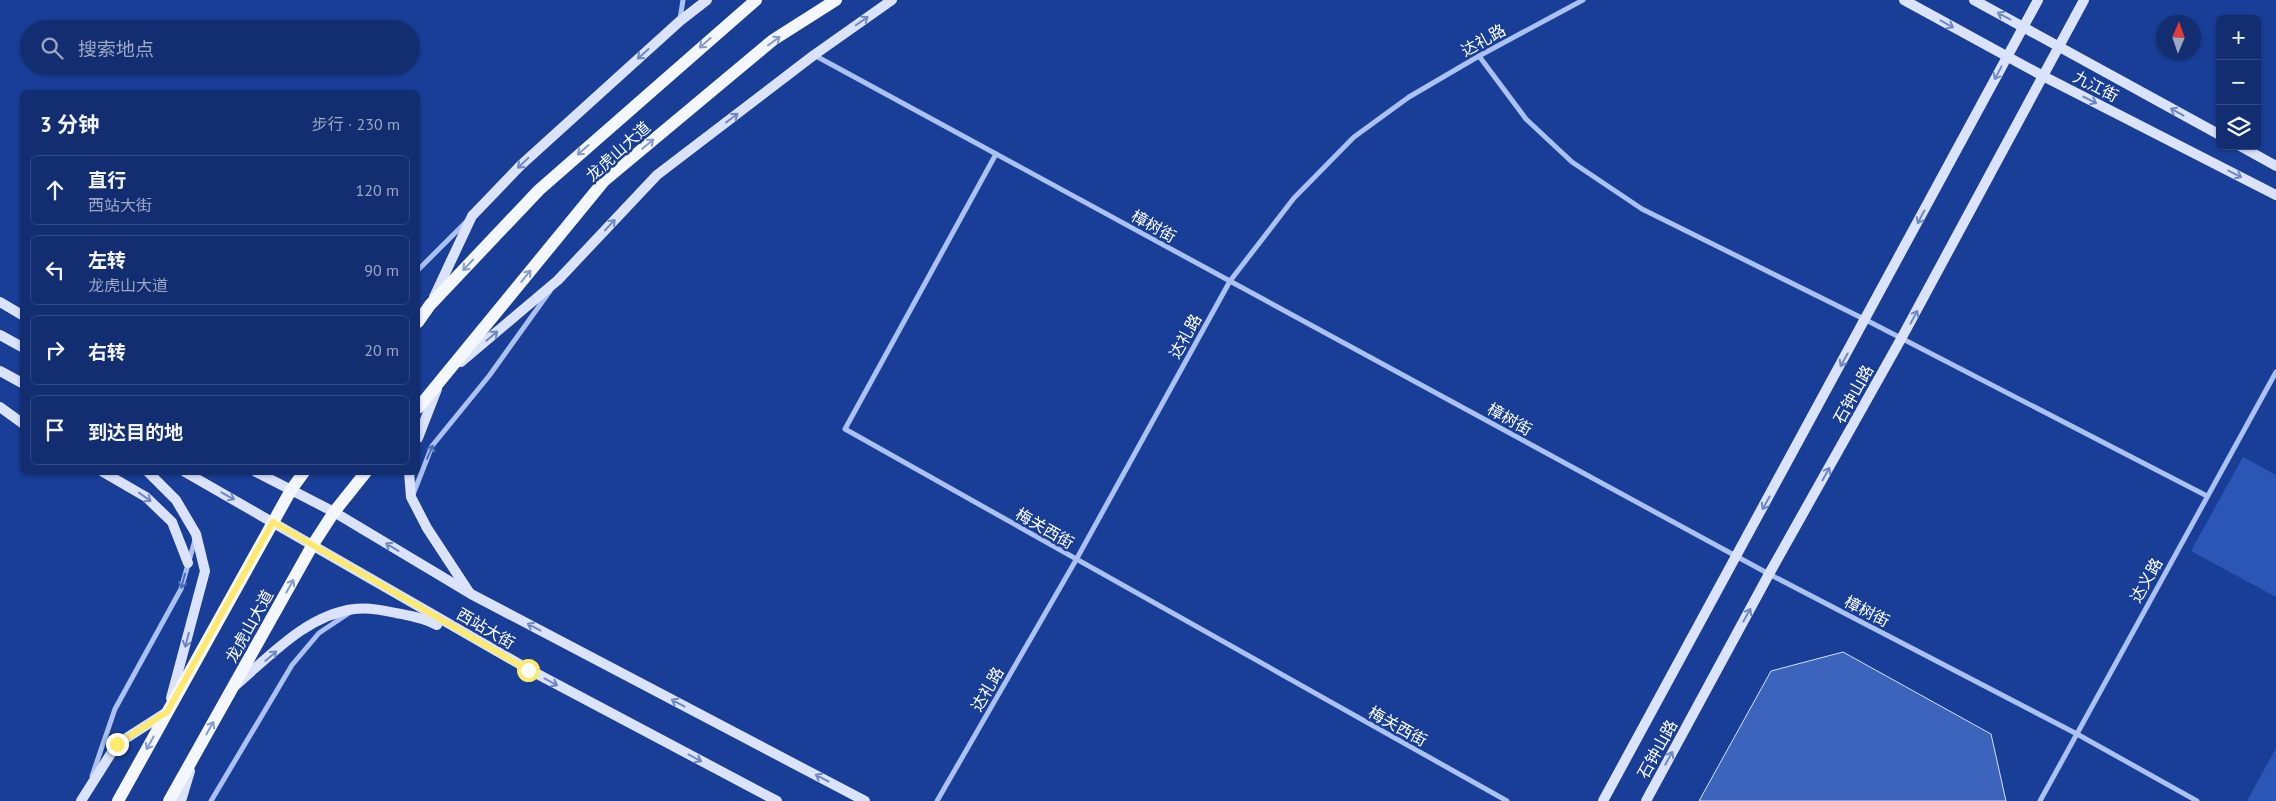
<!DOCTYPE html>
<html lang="zh">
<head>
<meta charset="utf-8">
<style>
  :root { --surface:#122e71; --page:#1f3a79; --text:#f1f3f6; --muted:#9ca8c3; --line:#314a84 }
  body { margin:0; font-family:"PT Sans","Noto Sans SC",sans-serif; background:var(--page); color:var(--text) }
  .controls { position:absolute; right:15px; top:15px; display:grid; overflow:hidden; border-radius:8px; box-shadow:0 1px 4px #0004 }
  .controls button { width:45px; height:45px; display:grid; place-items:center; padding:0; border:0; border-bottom:1px solid var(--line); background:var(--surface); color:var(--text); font:25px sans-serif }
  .compass { position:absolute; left:2156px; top:15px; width:45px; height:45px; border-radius:50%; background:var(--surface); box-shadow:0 1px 4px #0004; rotate:2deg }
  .stop { position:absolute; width:15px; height:15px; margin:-11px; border:4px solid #ffe96b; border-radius:50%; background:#fff }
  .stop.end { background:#ffe96b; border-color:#fff; box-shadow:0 1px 5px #0008 }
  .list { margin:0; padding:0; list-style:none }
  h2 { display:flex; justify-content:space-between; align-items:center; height:65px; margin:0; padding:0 20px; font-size:21px }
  h2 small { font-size:16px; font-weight:400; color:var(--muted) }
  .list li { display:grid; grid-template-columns:32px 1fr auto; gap:15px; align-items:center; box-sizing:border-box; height:70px; margin:0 10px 10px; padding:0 10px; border:1px solid var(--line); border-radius:8px }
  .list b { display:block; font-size:19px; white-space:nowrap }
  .list p { margin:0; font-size:16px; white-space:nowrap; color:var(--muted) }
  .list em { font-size:16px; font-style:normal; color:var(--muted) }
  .icon { flex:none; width:28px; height:28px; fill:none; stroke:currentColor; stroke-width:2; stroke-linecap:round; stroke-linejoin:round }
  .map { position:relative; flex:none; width:2276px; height:801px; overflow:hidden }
  .search { position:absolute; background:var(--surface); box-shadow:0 1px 4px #0004; left:20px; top:20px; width:400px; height:55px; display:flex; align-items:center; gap:12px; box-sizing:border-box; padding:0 18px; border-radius:28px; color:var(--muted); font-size:19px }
  .panel { position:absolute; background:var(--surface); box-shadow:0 1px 4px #0004; left:20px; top:90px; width:400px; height:385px; border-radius:8px }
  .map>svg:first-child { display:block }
  .green { fill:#2c56b5 }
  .building { fill:#3d64bc; stroke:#d2dffc }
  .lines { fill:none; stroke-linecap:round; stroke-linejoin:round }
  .street { stroke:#abc1f1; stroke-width:5 }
  .secondary { stroke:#dae3fb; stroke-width:10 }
  .primary { stroke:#f5f7ff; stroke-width:12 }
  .oneway { stroke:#6f88c4 }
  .oneway2 { stroke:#869acb }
  .oneway3 { stroke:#4b6cb6 }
  .route { stroke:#ffe96b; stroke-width:6 }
  .labels { text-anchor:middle; stroke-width:5; stroke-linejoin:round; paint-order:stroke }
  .street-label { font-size:16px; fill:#fff; stroke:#183e97 }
</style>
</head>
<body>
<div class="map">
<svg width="2276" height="801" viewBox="0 0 2276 801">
  <rect width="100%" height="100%" fill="#183e97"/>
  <g class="green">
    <polygon points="2243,457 2276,475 2276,597 2191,551"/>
    <polygon points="2276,748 2276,801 2247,801"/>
  </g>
  <polygon class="building" points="1843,652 1991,734 2006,801 1699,801 1771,671"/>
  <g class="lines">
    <g class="street">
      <polyline points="680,19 683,0"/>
      <polyline points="814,55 1769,574 2077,734 2197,801"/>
      <polyline points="1479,56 1526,119 1572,162 1642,209 1866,320 2207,496"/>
      <polyline points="996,154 845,429 1507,801"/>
      <polyline points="418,270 466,222"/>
      <polyline points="414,492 432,446 489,376 550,291"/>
      <polyline points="92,776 115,709 181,589 195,540"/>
      <polyline points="211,801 292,665 319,633 349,613"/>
      <polyline points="937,801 1076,560 1230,281 1294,198 1354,137 1409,97 1479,56 1583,0"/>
      <polyline points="2040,801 2276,372"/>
    </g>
    <g class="secondary">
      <polyline points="1904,0 2043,76 2276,195"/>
      <polyline points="1974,0 2220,135"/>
      <polyline points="2240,146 2276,166"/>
      <polyline points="434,297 472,216 521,165 680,21 707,0"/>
      <polyline points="0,302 22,315"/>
      <polyline points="0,335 22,347"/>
      <polyline points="461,362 558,280 657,175 814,55 892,0"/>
      <polyline points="0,371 22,383"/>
      <polyline points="0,407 22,423"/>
      <polyline points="418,438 437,389"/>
      <polyline points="103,472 146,497 172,522 188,563"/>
      <polyline points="148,472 176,500 196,534 205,571 171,698"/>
      <polyline points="185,472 528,669 777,801"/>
      <polyline points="256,472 334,512 471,594 865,801"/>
      <polyline points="409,472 411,497 427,528 469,592"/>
      <path d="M236,685C271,655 307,615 354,609C367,607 383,610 396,613C411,616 424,618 437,625"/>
      <polyline points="81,801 117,744 167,712"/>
      <polyline points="181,801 190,771"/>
      <polyline points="1603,801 2038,0"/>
      <polyline points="1646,801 1769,574 1901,339 2084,0"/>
    </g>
    <g class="primary">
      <polyline points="418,322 430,305 539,190 756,0"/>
      <polyline points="418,408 604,181 773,40 836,0"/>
      <polyline points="118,801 291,490 304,472"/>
      <polyline points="169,801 312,546 334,512 366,472"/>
    </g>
  </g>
  <defs><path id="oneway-shaft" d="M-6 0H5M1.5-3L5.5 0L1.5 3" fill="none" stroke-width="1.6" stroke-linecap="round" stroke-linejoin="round" transform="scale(1.25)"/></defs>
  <g class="oneway">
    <use href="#oneway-shaft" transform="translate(2004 16) rotate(-152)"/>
    <use href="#oneway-shaft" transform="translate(862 21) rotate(-35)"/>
    <use href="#oneway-shaft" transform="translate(1947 24) rotate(29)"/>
    <use href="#oneway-shaft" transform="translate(643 54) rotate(138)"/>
    <use href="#oneway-shaft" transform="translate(1998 73) rotate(118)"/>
    <use href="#oneway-shaft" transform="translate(2090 100) rotate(27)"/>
    <use href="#oneway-shaft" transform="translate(2177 112) rotate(-151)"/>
    <use href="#oneway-shaft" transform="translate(732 118) rotate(-37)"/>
    <use href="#oneway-shaft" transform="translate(523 163) rotate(137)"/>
    <use href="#oneway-shaft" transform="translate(2235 174) rotate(27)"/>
    <use href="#oneway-shaft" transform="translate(1921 217) rotate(118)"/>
    <use href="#oneway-shaft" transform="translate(610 225) rotate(-47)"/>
    <use href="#oneway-shaft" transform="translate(1914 317) rotate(-62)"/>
    <use href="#oneway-shaft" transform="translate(492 336) rotate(-40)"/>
    <use href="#oneway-shaft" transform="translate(1844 360) rotate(119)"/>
    <use href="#oneway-shaft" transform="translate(1826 474) rotate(-61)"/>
    <use href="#oneway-shaft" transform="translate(228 496) rotate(29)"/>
    <use href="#oneway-shaft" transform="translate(145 497) rotate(36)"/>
    <use href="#oneway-shaft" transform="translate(1766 503) rotate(119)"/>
    <use href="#oneway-shaft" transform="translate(392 547) rotate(-149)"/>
    <use href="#oneway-shaft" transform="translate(1747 615) rotate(-61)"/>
    <use href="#oneway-shaft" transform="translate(534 627) rotate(-152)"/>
    <use href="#oneway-shaft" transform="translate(187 640) rotate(105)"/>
    <use href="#oneway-shaft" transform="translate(271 656) rotate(-41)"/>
    <use href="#oneway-shaft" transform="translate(551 682) rotate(28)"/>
    <use href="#oneway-shaft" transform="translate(678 703) rotate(-152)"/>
    <use href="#oneway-shaft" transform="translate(695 758) rotate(28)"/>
    <use href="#oneway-shaft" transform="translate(1669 758) rotate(-61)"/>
    <use href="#oneway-shaft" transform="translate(822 778) rotate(-152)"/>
  </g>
  <g class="oneway2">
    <use href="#oneway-shaft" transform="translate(774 41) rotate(-36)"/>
    <use href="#oneway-shaft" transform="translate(705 43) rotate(139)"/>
    <use href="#oneway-shaft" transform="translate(648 144) rotate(-40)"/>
    <use href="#oneway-shaft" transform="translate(583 150) rotate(139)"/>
    <use href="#oneway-shaft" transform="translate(468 265) rotate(133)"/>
    <use href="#oneway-shaft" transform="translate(526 276) rotate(-51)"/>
    <use href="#oneway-shaft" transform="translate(290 586) rotate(-61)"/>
    <use href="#oneway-shaft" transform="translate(210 728) rotate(-60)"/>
    <use href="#oneway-shaft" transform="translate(150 743) rotate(119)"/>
  </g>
  <g class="oneway3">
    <use href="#oneway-shaft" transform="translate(430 452) rotate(-66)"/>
    <use href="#oneway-shaft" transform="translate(183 581) rotate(106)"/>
  </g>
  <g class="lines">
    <polyline class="route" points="117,744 167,712 273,522 528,670"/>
  </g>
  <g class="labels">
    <g class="street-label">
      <text transform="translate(1483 40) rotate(-29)" y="6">达礼路</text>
      <text transform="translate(2096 86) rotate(27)" y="6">九江街</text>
      <text transform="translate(618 151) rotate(-42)" y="6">龙虎山大道</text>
      <text transform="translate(1154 226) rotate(29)" y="6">樟树街</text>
      <text transform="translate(1185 336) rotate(-61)" y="6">达礼路</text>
      <text transform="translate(1853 394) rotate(-61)" y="6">石钟山路</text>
      <text transform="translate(1510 419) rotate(29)" y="6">樟树街</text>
      <text transform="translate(1045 528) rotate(30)" y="6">梅关西街</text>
      <text transform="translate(2146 580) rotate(-61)" y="6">达义路</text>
      <text transform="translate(1867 611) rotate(27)" y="6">樟树街</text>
      <text transform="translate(249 626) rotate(-61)" y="6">龙虎山大道</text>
      <text transform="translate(486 628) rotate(30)" y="6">西站大街</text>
      <text transform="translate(987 689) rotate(-60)" y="6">达礼路</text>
      <text transform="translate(1398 726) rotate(29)" y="6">梅关西街</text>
      <text transform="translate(1657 749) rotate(-61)" y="6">石钟山路</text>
    </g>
  </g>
</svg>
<div class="controls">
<button>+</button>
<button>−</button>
<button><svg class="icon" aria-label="layers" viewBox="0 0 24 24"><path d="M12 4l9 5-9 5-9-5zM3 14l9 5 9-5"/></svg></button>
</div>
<svg class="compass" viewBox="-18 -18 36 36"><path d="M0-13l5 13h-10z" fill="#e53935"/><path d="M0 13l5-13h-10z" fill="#9ca8c3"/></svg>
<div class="stop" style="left:528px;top:670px"></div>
<div class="stop end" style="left:117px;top:744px"></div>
<div class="search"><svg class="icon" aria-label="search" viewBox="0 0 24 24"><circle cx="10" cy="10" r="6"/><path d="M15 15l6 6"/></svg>搜索地点</div>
<section class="panel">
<h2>3 分钟<small>步行 · 230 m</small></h2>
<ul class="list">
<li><svg class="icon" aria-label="ahead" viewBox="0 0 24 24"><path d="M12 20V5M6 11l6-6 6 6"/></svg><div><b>直行</b><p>西站大街</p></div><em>120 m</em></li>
<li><svg class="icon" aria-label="left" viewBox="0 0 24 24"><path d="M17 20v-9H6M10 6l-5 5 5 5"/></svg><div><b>左转</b><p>龙虎山大道</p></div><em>90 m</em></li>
<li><svg class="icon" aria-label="right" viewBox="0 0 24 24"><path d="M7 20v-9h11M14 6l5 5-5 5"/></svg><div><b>右转</b></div><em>20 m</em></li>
<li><svg class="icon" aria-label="arrive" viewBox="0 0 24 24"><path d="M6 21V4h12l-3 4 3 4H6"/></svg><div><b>到达目的地</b></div></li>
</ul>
</section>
</div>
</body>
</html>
